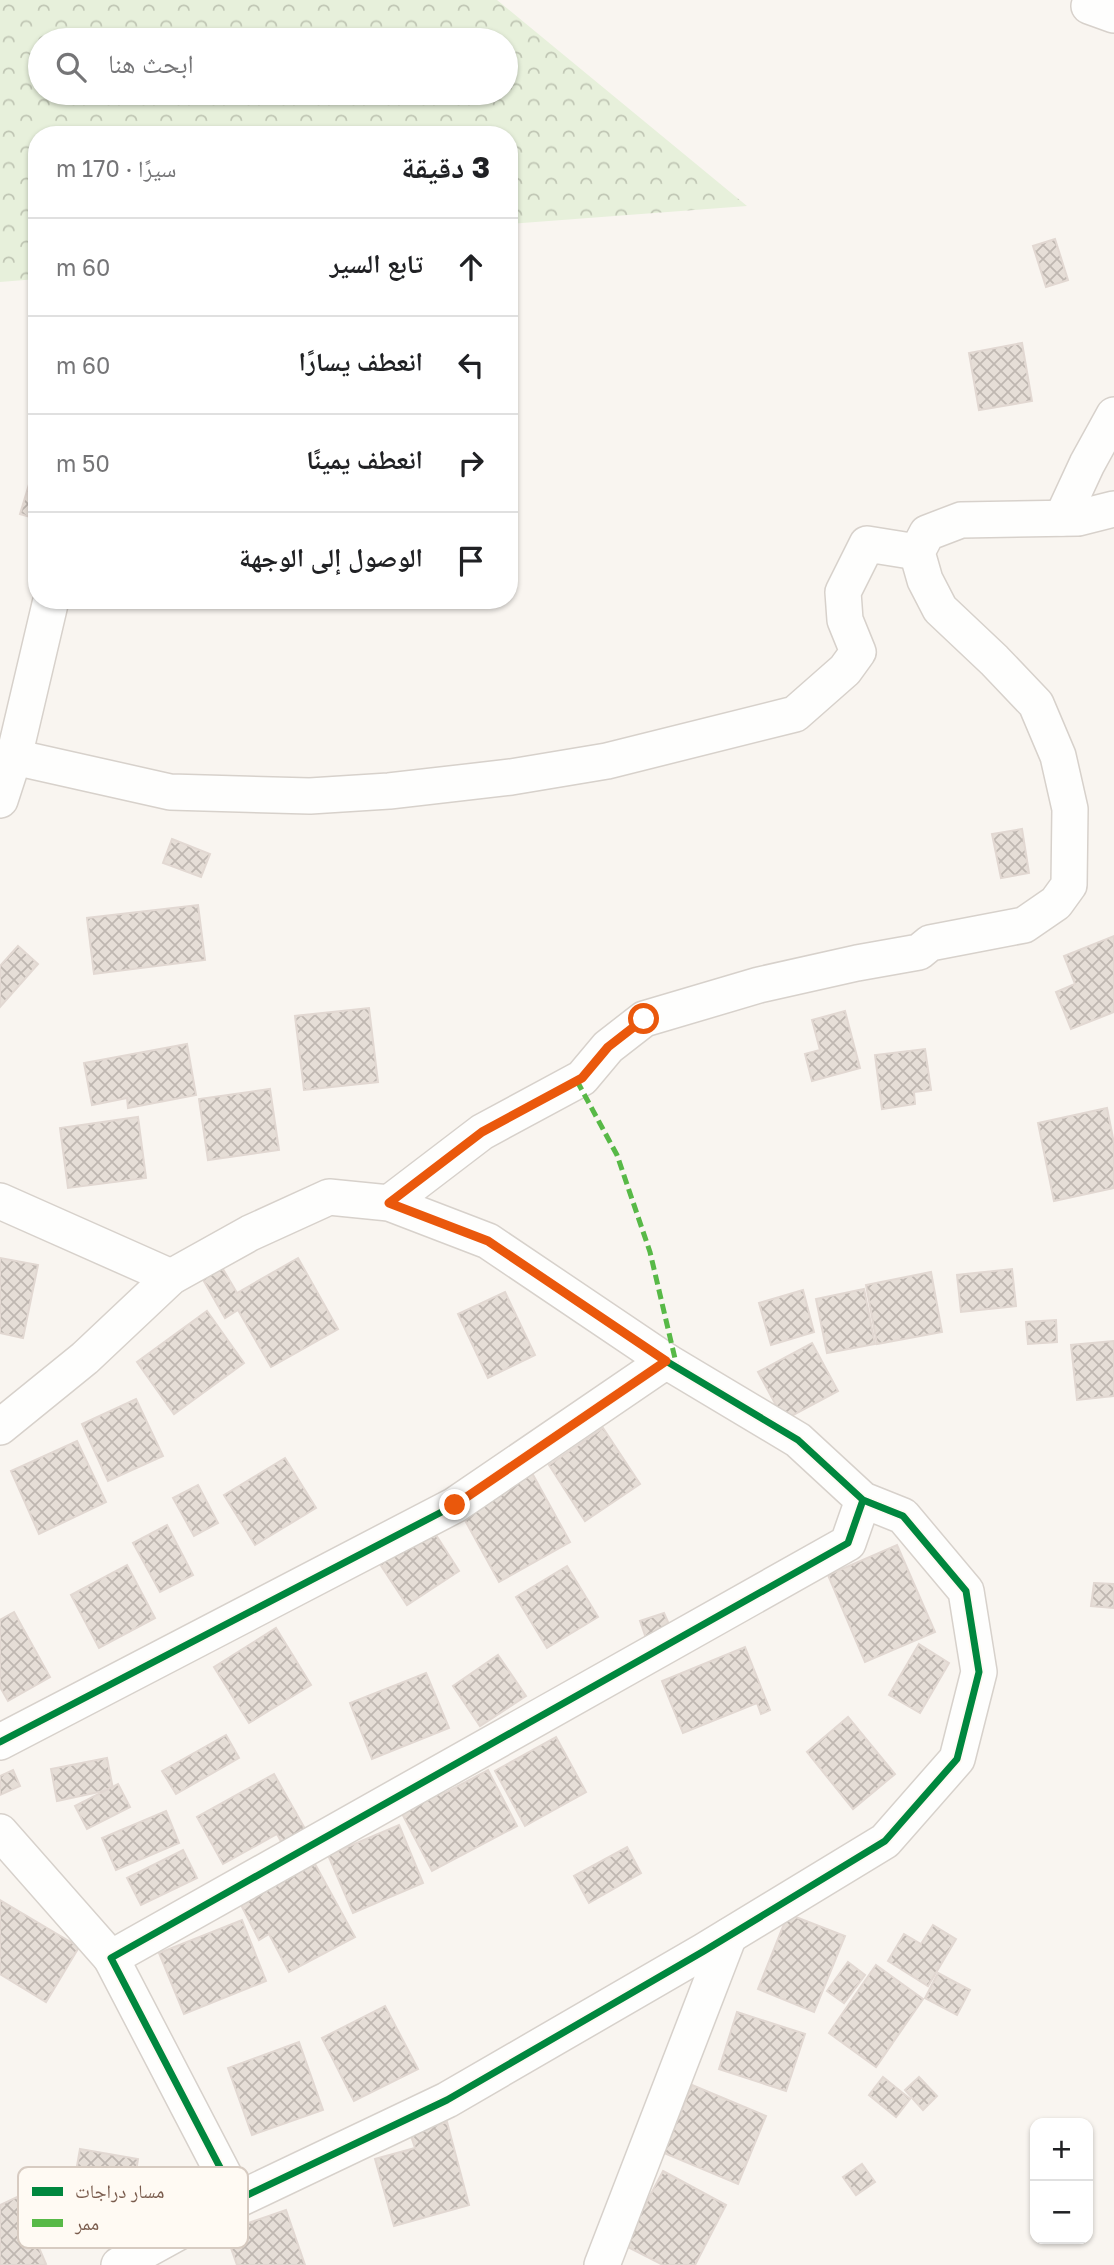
<!DOCTYPE html>
<html lang="ar">
<head>
<meta charset="utf-8">
<style>
  :root { --surface:#fff; --page:#f6f6f6; --text:#202124; --muted:#757577; --line:#e0e0e0 }
  body { margin:0; font-family:"Golos Text","Noto Naskh Arabic",sans-serif; background:var(--page); color:var(--text); direction:rtl }
  .controls { position:absolute; right:21px; bottom:21px; display:grid; overflow:hidden; border-radius:14px; box-shadow:0 2px 5px #0004 }
  .controls button { width:63px; height:63px; display:grid; place-items:center; padding:0; border:0; border-bottom:2px solid var(--line); background:var(--surface); color:var(--text); font:35px sans-serif }
  .stop { position:absolute; width:21px; height:21px; margin:-16px; border:5px solid #ea580c; border-radius:50%; background:#fff }
  .stop.end { background:#ea580c; border-color:#fff; box-shadow:0 2px 7px #0008 }
  .list { margin:0; padding:0; list-style:none }
  h2 { display:flex; justify-content:space-between; align-items:center; height:91px; margin:0; padding:0 28px; font-size:30px }
  h2 small { font-size:23px; font-weight:400; color:var(--muted) }
  .list li { display:grid; grid-template-columns:46px 1fr auto; gap:21px; align-items:center; box-sizing:border-box; height:98px; padding:0 28px; border-top:2px solid var(--line) }
  .list b { display:block; font-size:26px; white-space:nowrap }
  .list em { font-size:23px; font-style:normal; color:var(--muted) }
  .icon { flex:none; width:38px; height:38px; fill:none; stroke:currentColor; stroke-width:2; stroke-linecap:round; stroke-linejoin:round }
  .map { position:relative; flex:none; width:1114px; height:2265px; overflow:hidden; direction:ltr }
  .search { position:absolute; background:var(--surface); box-shadow:0 2px 5px #0004; left:28px; top:28px; width:490px; height:77px; display:flex; align-items:center; gap:18px; box-sizing:border-box; padding:0 24px; border-radius:38px; color:var(--muted); font-size:26px }
  .panel { position:absolute; background:var(--surface); box-shadow:0 2px 5px #0004; left:28px; top:126px; width:490px; height:483px; border-radius:28px; direction:rtl }
  .map>svg:first-child { display:block }
  .forest { fill:url(#forest-crowns); fill-rule:evenodd }
  .building { fill:url(#building-cross-hatch); stroke:#e2d8d2; stroke-width:2 }
  .lines { fill:none; stroke-linecap:round; stroke-linejoin:round }
  .minor-casing { stroke:#d7d1cb; stroke-width:38 }
  .minor { stroke:#fefefd; stroke-width:35 }
  .quiet { stroke:#58b947; stroke-width:5; stroke-dasharray:10 5; stroke-linecap:butt }
  .cycleway-casing { stroke:#fffaf3; stroke-width:11 }
  .cycleway { stroke:#00873e; stroke-width:7 }
  .route { stroke:#ea580c; stroke-width:9 }
  .key { fill:#fffaf3; stroke:#d7cbc1; stroke-width:2 }
  .key-label { font-size:19px; fill:#7a5c4d }
</style>
</head>
<body>
<div class="map">
<svg width="1114" height="2265" viewBox="0 0 1114 2265">
  <defs>
    <pattern id="forest-crowns" width="20" height="18" patternUnits="userSpaceOnUse" patternTransform="scale(1.75)"><rect width="20" height="18" fill="#e7f0db"/><path d="M2 6a3 3 0 1 1 6 0M12 15a3 3 0 1 1 6 0" fill="none" stroke="#c0c6b4"/></pattern>
    <pattern id="building-cross-hatch" width="8" height="8" patternUnits="userSpaceOnUse" patternTransform="scale(1.75)"><rect width="8" height="8" fill="#e6ded7"/><path d="M0 0l8 8M0 8l8-8" fill="none" stroke="#bfb7b1"/></pattern>
  </defs>
  <rect width="100%" height="100%" fill="#f9f5f0"/>
  <path class="forest" d="M0,0H497L747,206L509,224V135H37V279L0,282ZM40,40H506V93H40Z"/>
  <g class="building">
    <polygon points="1055,239 1068,280 1046,287 1033,246"/>
    <polygon points="1022,343 1032,401 979,410 969,353"/>
    <polygon points="37,458 37,519 20,514"/>
    <polygon points="1022,829 1029,873 1001,878 992,834"/>
    <polygon points="172,839 210,854 201,877 163,863"/>
    <polygon points="198,905 205,960 94,974 87,918"/>
    <polygon points="1114,936 1114,1012 1071,1029 1056,992 1075,984 1064,956"/>
    <polygon points="18,946 38,964 0,1007 0,966"/>
    <polygon points="369,1008 378,1082 304,1090 295,1016"/>
    <polygon points="845,1011 860,1068 812,1081 805,1054 820,1050 812,1020"/>
    <polygon points="187,1044 196,1095 128,1108 127,1098 92,1105 84,1063"/>
    <polygon points="925,1049 931,1090 914,1092 915,1104 882,1109 875,1055"/>
    <polygon points="270,1089 279,1150 208,1160 199,1099"/>
    <polygon points="1107,1108 1114,1143 1114,1188 1054,1201 1038,1123"/>
    <polygon points="138,1117 146,1178 68,1188 60,1128"/>
    <polygon points="0,1258 38,1265 23,1338 0,1333"/>
    <polygon points="298,1258 338,1329 271,1367 238,1310 225,1318 201,1276 220,1264 237,1293"/>
    <polygon points="1012,1269 1016,1306 961,1312 957,1275"/>
    <polygon points="931,1272 942,1332 877,1344 866,1285"/>
    <polygon points="864,1289 875,1344 827,1353 816,1299"/>
    <polygon points="803,1290 814,1332 771,1345 759,1303"/>
    <polygon points="505,1292 535,1355 488,1378 458,1314"/>
    <polygon points="207,1311 244,1363 174,1414 137,1362"/>
    <polygon points="1056,1320 1057,1342 1028,1344 1026,1322"/>
    <polygon points="1114,1341 1114,1396 1077,1400 1071,1345"/>
    <polygon points="812,1343 838,1391 784,1420 758,1372"/>
    <polygon points="136,1399 163,1456 108,1481 82,1424"/>
    <polygon points="603,1428 640,1484 585,1521 549,1465"/>
    <polygon points="77,1441 106,1502 39,1534 11,1471"/>
    <polygon points="285,1458 316,1508 255,1545 224,1495"/>
    <polygon points="532,1473 570,1542 499,1582 461,1513"/>
    <polygon points="198,1485 218,1523 194,1536 173,1498"/>
    <polygon points="427,1521 459,1571 407,1605 374,1555"/>
    <polygon points="167,1525 193,1575 160,1592 133,1543"/>
    <polygon points="897,1545 935,1632 865,1662 828,1575"/>
    <polygon points="127,1565 155,1618 99,1648 71,1595"/>
    <polygon points="567,1566 598,1617 547,1648 516,1597"/>
    <polygon points="1094,1583 1114,1584 1114,1608 1091,1606"/>
    <polygon points="14,1612 50,1677 8,1701 0,1687 0,1620"/>
    <polygon points="664,1613 671,1629 646,1638 640,1621"/>
    <polygon points="276,1628 311,1685 249,1723 214,1667"/>
    <polygon points="919,1644 949,1663 920,1713 889,1695"/>
    <polygon points="745,1647 770,1710 761,1714 757,1703 683,1733 662,1681"/>
    <polygon points="498,1655 526,1696 480,1726 453,1686"/>
    <polygon points="426,1673 449,1728 372,1759 350,1703"/>
    <polygon points="848,1717 895,1774 853,1809 807,1752"/>
    <polygon points="226,1735 239,1758 176,1794 162,1771"/>
    <polygon points="556,1737 586,1792 525,1826 495,1771"/>
    <polygon points="107,1758 113,1789 57,1801 51,1769"/>
    <polygon points="13,1770 20,1786 0,1795 0,1776"/>
    <polygon points="488,1770 517,1826 432,1871 398,1806 440,1784 445,1793"/>
    <polygon points="274,1774 308,1834 284,1847 277,1834 223,1864 197,1817"/>
    <polygon points="118,1784 130,1807 87,1829 75,1806"/>
    <polygon points="166,1811 179,1843 116,1870 102,1838"/>
    <polygon points="399,1825 423,1883 353,1913 328,1855"/>
    <polygon points="627,1847 641,1873 589,1903 574,1876"/>
    <polygon points="183,1850 197,1878 141,1905 127,1878"/>
    <polygon points="315,1864 355,1937 289,1972 269,1934 259,1940 241,1905"/>
    <polygon points="0,1900 79,1947 46,2002 0,1974"/>
    <polygon points="788,1914 845,1936 814,2012 758,1989"/>
    <polygon points="242,1920 266,1981 184,2014 159,1953"/>
    <polygon points="933,1925 956,1939 928,1986 888,1961 904,1934 921,1944"/>
    <polygon points="848,1962 865,1975 844,2003 827,1991"/>
    <polygon points="876,1965 923,1999 876,2067 829,2033"/>
    <polygon points="938,1973 970,1990 957,2015 925,1998"/>
    <polygon points="385,2006 418,2069 354,2101 322,2038"/>
    <polygon points="737,2012 805,2034 786,2091 719,2069"/>
    <polygon points="299,2042 323,2110 252,2135 228,2068"/>
    <polygon points="883,2077 910,2099 896,2117 869,2095"/>
    <polygon points="919,2077 937,2096 923,2110 905,2090"/>
    <polygon points="692,2085 766,2116 738,2184 664,2153"/>
    <polygon points="447,2122 469,2205 394,2226 375,2159 415,2148 410,2133"/>
    <polygon points="80,2149 138,2159 127,2227 68,2217"/>
    <polygon points="862,2164 875,2182 856,2195 843,2177"/>
    <polygon points="663,2171 726,2205 695,2265 663,2265 624,2245"/>
    <polygon points="17,2197 46,2264 44,2265 0,2265 0,2205"/>
    <polygon points="286,2210 305,2265 237,2265 225,2231"/>
  </g>
  <g class="lines">
    <defs>
      <g id="minor">
        <polyline points="1089,6 1114,15"/>
        <polyline points="1062,518 1087,464 1114,415"/>
        <polyline points="14,757 170,792 310,796 389,791 511,777 607,761 795,714 845,670 858,652 845,620 843,592 867,544 917,552"/>
        <polyline points="0,800 14,757 50,604"/>
        <polyline points="0,1201 171,1277"/>
        <polyline points="389,1203 482,1132 582,1078 608,1047 644,1019 759,985 857,963 919,952 930,943 1024,925 1056,903 1069,885 1070,809 1058,756 1036,704 994,660 940,609 925,580 917,552 927,533 961,520 1078,518 1114,509"/>
        <polyline points="0,1427 85,1358 171,1277 250,1233 329,1197 389,1203 488,1241 666,1361"/>
        <polyline points="0,1742 455,1505 666,1361 798,1440 863,1500 903,1516 966,1591 979,1672 957,1759 885,1841 704,1951 447,2100 237,2200 111,1958 848,1543 863,1500"/>
        <polyline points="0,1832 111,1958"/>
        <polyline points="119,2265 237,2200"/>
        <polyline points="602,2265 729,1936"/>
      </g>
    </defs>
    <use href="#minor" class="minor-casing"/>
    <use href="#minor" class="minor"/>
    <polyline class="quiet" points="577,1081 617,1155 650,1252 677,1367"/>
    <defs>
      <polyline id="cycleway" points="0,1742 455,1505 666,1361 798,1440 863,1500 903,1516 966,1591 979,1672 957,1759 885,1841 704,1951 447,2100 237,2200 111,1958 848,1543 863,1500"/>
    </defs>
    <use href="#cycleway" class="cycleway-casing"/>
    <use href="#cycleway" class="cycleway"/>
  </g>
  <g class="lines">
    <polyline class="route" points="455,1505 666,1361 488,1241 389,1203 482,1132 582,1078 608,1047 644,1019"/>
  </g>
  <rect x="18" y="2167" width="230" height="81" rx="10" class="key"/>
  <rect x="32" y="2187" width="31" height="9" fill="#00873e"/>
  <rect x="32" y="2219" width="31" height="8" fill="#58b947"/>
  <g class="key-label">
    <text x="75" y="2198">مسار دراجات</text>
    <text x="75" y="2230">ممر</text>
  </g>
</svg>
<div class="controls">
<button>+</button>
<button>−</button>
</div>
<div class="stop" style="left:644px;top:1019px"></div>
<div class="stop end" style="left:455px;top:1505px"></div>
<div class="search"><svg class="icon" aria-label="search" viewBox="0 0 24 24"><circle cx="10" cy="10" r="6"/><path d="M15 15l6 6"/></svg>ابحث هنا</div>
<section class="panel">
<h2>3 دقيقة<small>سيرًا · 170 m</small></h2>
<ul class="list">
<li><svg class="icon" aria-label="ahead" viewBox="0 0 24 24"><path d="M12 20V5M6 11l6-6 6 6"/></svg><div><b>تابع السير</b></div><em>60 m</em></li>
<li><svg class="icon" aria-label="left" viewBox="0 0 24 24"><path d="M17 20v-9H6M10 6l-5 5 5 5"/></svg><div><b>انعطف يسارًا</b></div><em>60 m</em></li>
<li><svg class="icon" aria-label="right" viewBox="0 0 24 24"><path d="M7 20v-9h11M14 6l5 5-5 5"/></svg><div><b>انعطف يمينًا</b></div><em>50 m</em></li>
<li><svg class="icon" aria-label="arrive" viewBox="0 0 24 24"><path d="M6 21V4h12l-3 4 3 4H6"/></svg><div><b>الوصول إلى الوجهة</b></div></li>
</ul>
</section>
</div>
</body>
</html>
